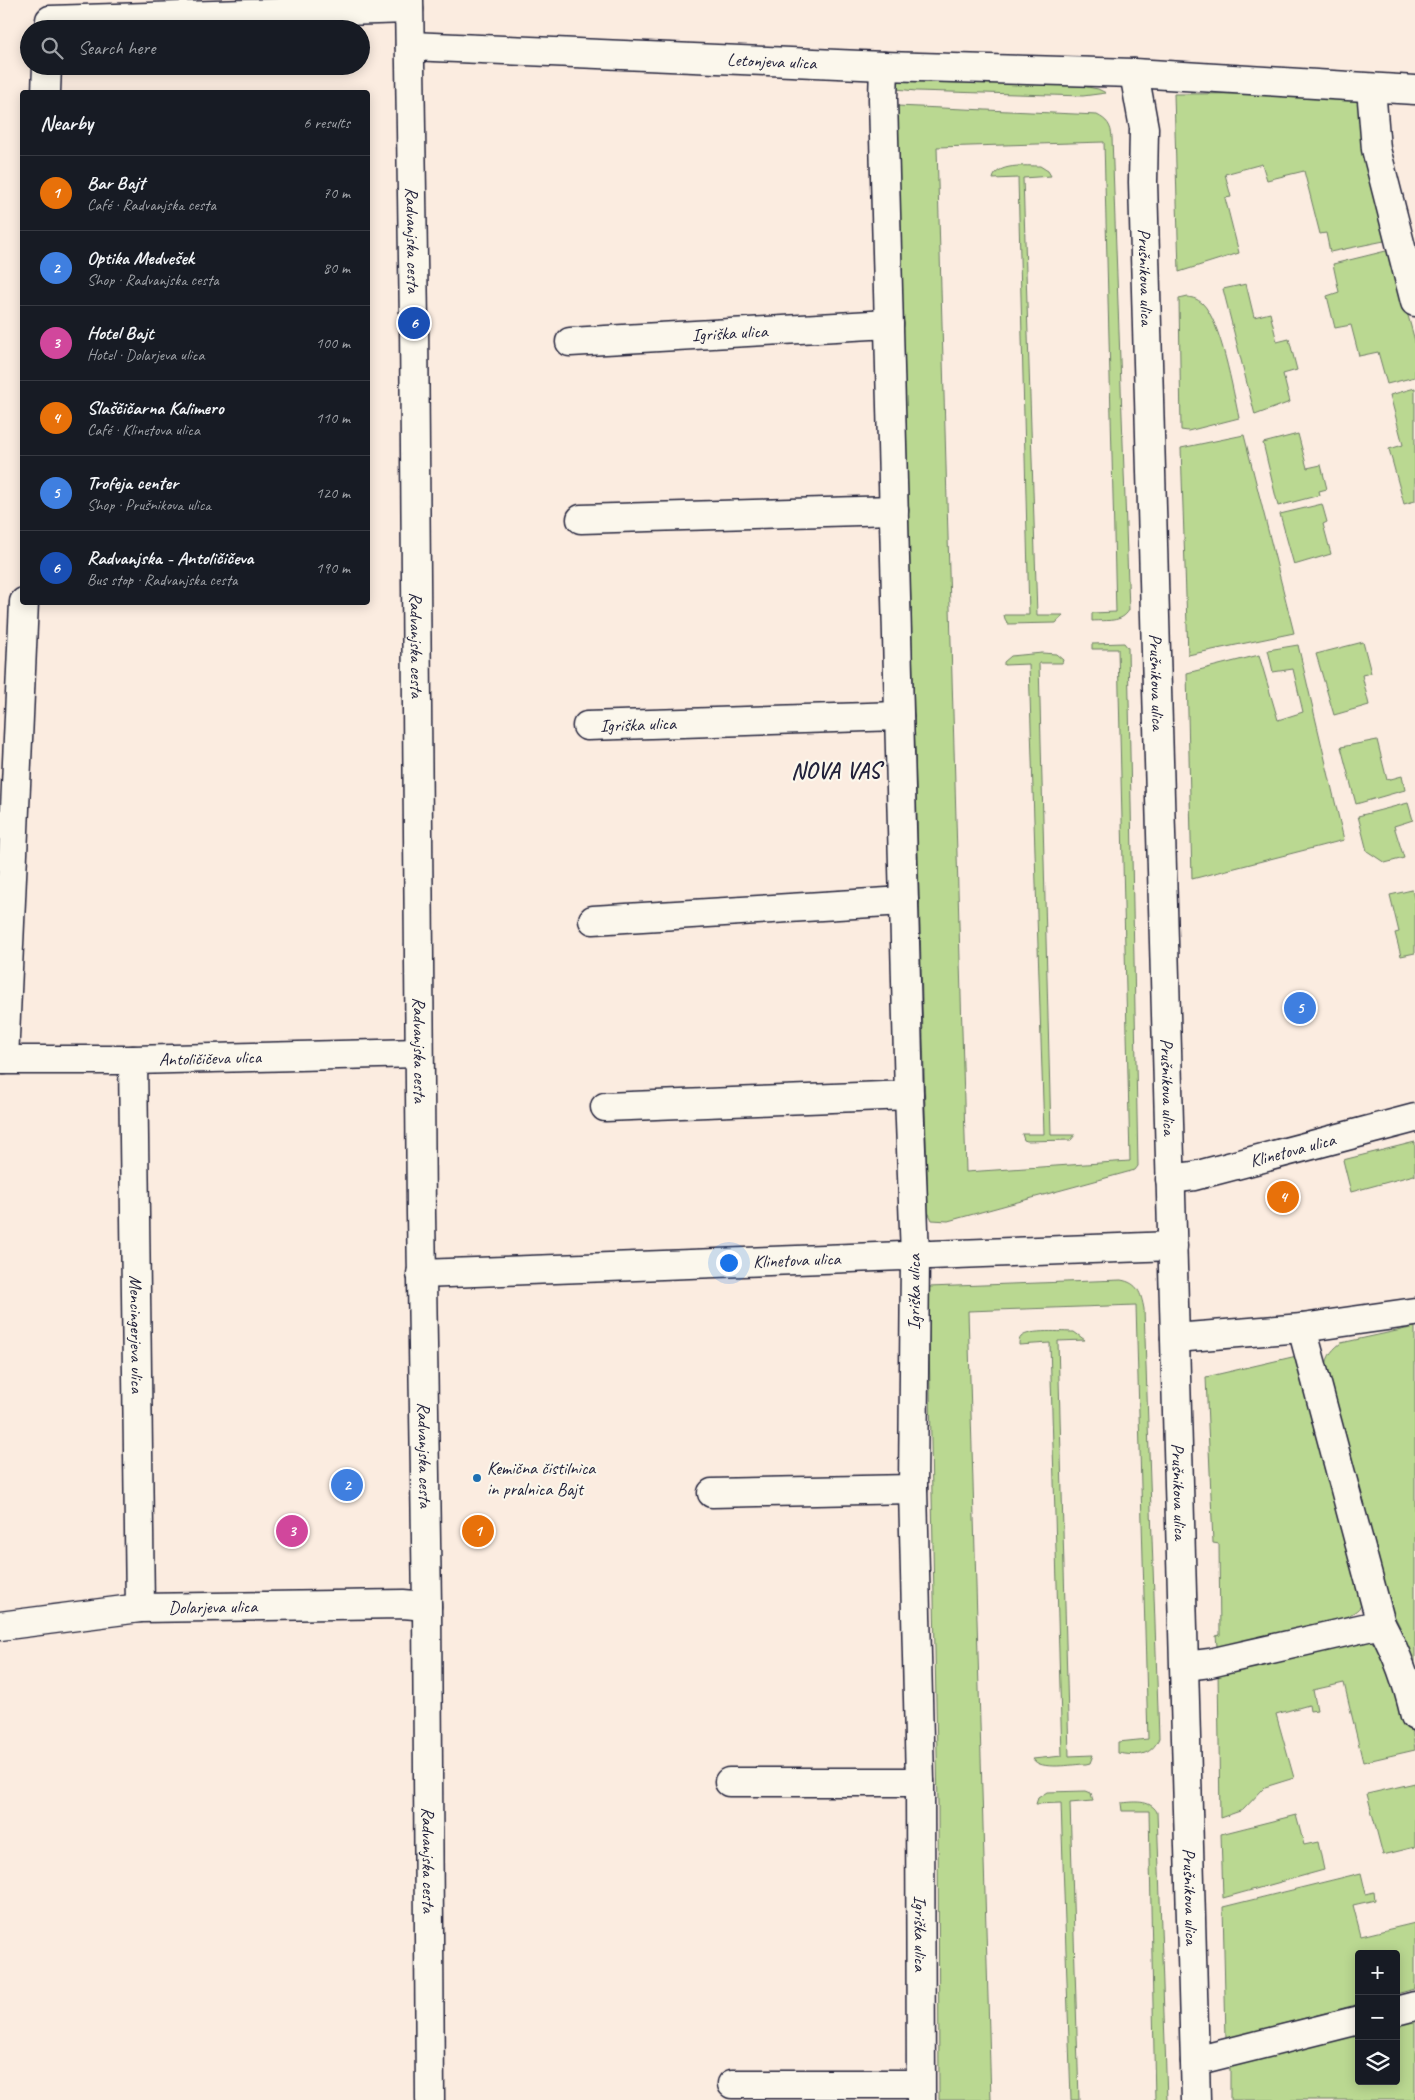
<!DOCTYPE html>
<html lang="en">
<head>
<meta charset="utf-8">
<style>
  :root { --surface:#171b24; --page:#242831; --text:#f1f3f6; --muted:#9ea1a6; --line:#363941; --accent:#1f6fb2 }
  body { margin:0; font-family:Caveat,sans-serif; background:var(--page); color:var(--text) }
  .controls { position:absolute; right:15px; bottom:15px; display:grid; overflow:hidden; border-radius:5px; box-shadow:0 2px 12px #0003 }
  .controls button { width:45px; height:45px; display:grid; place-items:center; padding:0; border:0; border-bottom:1px solid var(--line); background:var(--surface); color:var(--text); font:25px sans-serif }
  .you { position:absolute; left:728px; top:1262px; width:18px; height:18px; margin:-12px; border:4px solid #fff; border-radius:50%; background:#1a73e8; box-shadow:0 0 0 8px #1a73e833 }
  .badge { display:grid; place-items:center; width:32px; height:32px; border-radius:50%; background:var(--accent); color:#fff; font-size:16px; font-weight:700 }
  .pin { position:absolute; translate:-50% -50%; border:2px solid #fff; box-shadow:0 1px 5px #0006 }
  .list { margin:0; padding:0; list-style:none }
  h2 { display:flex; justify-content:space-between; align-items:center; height:65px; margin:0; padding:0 20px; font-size:21px }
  h2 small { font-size:16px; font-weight:400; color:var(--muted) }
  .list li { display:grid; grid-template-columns:32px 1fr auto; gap:15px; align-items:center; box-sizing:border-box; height:75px; padding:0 20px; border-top:1px solid var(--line) }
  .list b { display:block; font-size:19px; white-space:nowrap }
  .list p { margin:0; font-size:16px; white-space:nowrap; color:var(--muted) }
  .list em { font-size:16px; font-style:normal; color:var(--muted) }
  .icon { flex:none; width:28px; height:28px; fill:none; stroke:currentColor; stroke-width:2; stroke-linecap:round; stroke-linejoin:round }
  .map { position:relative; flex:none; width:1415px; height:2100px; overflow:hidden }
  .search { position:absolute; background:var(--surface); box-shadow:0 2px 12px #0003; left:20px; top:20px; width:350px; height:55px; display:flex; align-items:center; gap:12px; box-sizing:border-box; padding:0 18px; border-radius:28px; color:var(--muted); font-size:19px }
  .panel { position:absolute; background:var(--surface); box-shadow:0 2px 12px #0003; left:20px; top:90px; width:350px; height:515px; border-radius:5px }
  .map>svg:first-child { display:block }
  .green { fill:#bad891; stroke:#6e7d66 }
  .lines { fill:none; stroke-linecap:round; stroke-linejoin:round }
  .minor-casing { stroke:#22223b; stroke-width:31 }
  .minor { stroke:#fbf7ec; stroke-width:28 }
  .poi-dot { fill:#1f6fb2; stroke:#fbf7ec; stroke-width:2 }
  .labels { text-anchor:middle; stroke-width:4.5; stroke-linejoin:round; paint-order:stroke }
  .street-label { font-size:18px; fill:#22223b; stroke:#fbf7ec }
  .poi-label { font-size:18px; fill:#22223b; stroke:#fbf7ec; text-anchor:start }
  .district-label { font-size:22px; font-weight:bold; letter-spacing:1px; fill:#22223b; stroke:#fbf7ec }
</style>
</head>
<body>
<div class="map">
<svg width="1415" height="2100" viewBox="0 0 1415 2100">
  <rect width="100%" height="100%" fill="#fbece0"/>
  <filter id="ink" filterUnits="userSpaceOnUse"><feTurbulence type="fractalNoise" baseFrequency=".02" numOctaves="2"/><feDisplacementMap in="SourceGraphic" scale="10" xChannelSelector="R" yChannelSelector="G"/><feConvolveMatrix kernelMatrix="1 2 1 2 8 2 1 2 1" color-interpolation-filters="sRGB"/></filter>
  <g filter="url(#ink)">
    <g class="green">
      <polygon points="900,79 1082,86 1098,89 1106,93 1083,96 916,91 896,89"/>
      <polygon points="1357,93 1389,240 1330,252 1326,233 1320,234 1304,171 1267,180 1262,164 1225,174 1231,197 1225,198 1239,253 1179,272 1174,94"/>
      <path d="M897,106L1097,115C1107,120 1111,125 1112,137L1129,610C1122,623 1106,620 1092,621V613L1116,612L1104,142L937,147L966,1172L1130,1161L1118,649H1092V644L1124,643L1128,648L1138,1166L1135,1170L948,1221L932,1220L928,1212Z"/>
      <path d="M1040,166L1048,171L1051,176L1023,178L1037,615H1063L1056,623L1008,624L1005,619L1004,615H1029L1018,178L993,179C996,163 1027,166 1040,166Z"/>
      <polygon points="1390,250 1415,341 1415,377 1387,384 1378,352 1359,356 1351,325 1335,328 1327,296 1339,292 1333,264"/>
      <polygon points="1246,284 1254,317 1270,313 1277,342 1289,339 1297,370 1283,374 1290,402 1255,415 1223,289"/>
      <path d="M1188,297C1194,298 1197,299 1202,303C1221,321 1233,391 1239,418L1188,431L1181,430L1179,299Z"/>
      <polygon points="1415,388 1415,501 1404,504 1389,449 1403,445 1390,395"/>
      <polygon points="1298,434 1307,468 1321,465 1327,489 1319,491 1320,495 1278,506 1263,443"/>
      <polygon points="1244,435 1294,633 1188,655 1181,448"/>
      <polygon points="1322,504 1327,522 1323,524 1331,554 1294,565 1280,514"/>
      <polygon points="1363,642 1371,673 1362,675 1369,705 1334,715 1316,654"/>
      <polygon points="1298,645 1344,840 1192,879 1187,673 1259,655 1278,720 1303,712 1293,669 1273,672 1268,650"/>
      <polygon points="1042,653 1056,654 1063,660 1062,663 1039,663 1051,1135 1075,1135 1071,1140 1027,1141 1024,1140 1022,1134 1044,1134 1029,664 1004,665 1004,662 1011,656"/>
      <polygon points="1377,740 1387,780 1402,776 1405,790 1356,804 1341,747"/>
      <polygon points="1408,803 1413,820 1394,826 1404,858 1385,863 1367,851 1358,816"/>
      <polygon points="1412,890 1415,902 1415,953 1401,956 1395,933 1399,932 1390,895"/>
      <polygon points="1415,1142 1415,1176 1414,1175 1351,1192 1343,1160"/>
      <path d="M1121,1280C1138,1283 1141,1293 1144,1309L1159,1738C1151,1757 1137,1756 1118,1753V1742L1148,1739L1136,1305L968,1311L991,2100H939L938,1805L928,1287Z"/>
      <path d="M1415,1327V1682L1400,1627L1386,1599L1325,1373C1326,1359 1329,1352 1341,1343Z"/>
      <path d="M1074,1332L1085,1340L1058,1341L1069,1756L1093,1755L1090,1763L1086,1764C1073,1764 1040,1771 1033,1759L1062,1756L1050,1343L1019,1345C1019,1342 1019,1339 1021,1337C1029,1329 1063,1332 1074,1332Z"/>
      <path d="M1301,1355L1365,1592C1364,1596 1363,1603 1360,1607C1346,1626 1247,1645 1220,1651L1217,1646L1216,1636L1220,1635L1219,1544L1213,1543L1206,1377Z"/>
      <path d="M1370,1640C1376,1646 1382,1651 1387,1657C1404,1677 1412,1724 1415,1750L1363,1762L1344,1683L1313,1690L1317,1710L1310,1711L1309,1705L1276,1714L1294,1778L1265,1787L1243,1810L1220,1818L1218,1670Z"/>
      <polygon points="1415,1783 1415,1847 1383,1855 1367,1794"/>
      <polygon points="1086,1791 1091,1793 1093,1801 1070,1803 1079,2100 1071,2100 1061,1803 1036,1804 1038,1798 1047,1792"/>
      <path d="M1121,1803C1133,1802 1150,1799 1157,1812L1167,2100H1155L1149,1811H1122Z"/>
      <polygon points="1296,1815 1304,1845 1318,1842 1324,1870 1223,1898 1221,1834"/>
      <polygon points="1361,1873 1366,1894 1374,1892 1375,1900 1353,1905 1361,1936 1415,1923 1415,1989 1396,1994 1396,1954 1359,1954 1359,2004 1226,2039 1223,1907"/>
      <polygon points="1415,2020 1415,2100 1230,2100 1230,2067 1359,2034 1359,2081 1396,2081 1396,2024"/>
    </g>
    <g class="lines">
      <defs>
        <g id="minor">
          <path id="s1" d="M409,0L414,323L421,1214L427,1606L430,2100"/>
          <polyline points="49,29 50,20 409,9"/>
          <path id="s2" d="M410,46L884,66L1134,73L1415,90"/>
          <path id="s3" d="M884,66L883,99L909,1095L915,1256L913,1489L920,1782L921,2100"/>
          <path id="s4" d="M1134,73L1144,128L1143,182L1196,2100"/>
          <polyline points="1371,88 1376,149 1415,302"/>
          <polyline points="46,92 47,66"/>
          <path id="s5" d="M570,342L889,324"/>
          <polyline points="581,519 894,510"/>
          <path id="s6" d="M587,726L899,716"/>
          <polyline points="593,920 904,901"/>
          <path id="s7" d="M0,1060H133L419,1053"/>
          <polyline points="4,1060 24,602"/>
          <path id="s8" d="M133,1060L140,1608"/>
          <polyline points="605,1107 909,1095"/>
          <path id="s9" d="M1170,1179L1194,1176L1415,1118"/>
          <path id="s10" d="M421,1274L1173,1246"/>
          <path d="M1302,1328L1381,1624C1398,1656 1407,1681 1415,1716"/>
          <polyline points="1175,1338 1302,1328 1415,1312"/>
          <polyline points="712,1493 913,1489"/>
          <path id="s11" d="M0,1626L140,1608L403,1604L427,1606"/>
          <polyline points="1185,1666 1210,1663 1381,1624"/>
          <polyline points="729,1782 920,1782"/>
          <polyline points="1396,2011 1415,2006"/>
          <polyline points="1195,2061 1359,2020"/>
          <polyline points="732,2084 920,2084"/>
        </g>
      </defs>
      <use href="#minor" class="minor-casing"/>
      <use href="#minor" class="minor"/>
    </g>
  </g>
  <circle class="poi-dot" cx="477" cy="1478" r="5"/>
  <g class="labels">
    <g class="street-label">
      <text dy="6" stroke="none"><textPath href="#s2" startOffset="362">Letonjeva ulica</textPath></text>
      <text dy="6" stroke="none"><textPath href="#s1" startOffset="240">Radvanjska cesta</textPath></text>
      <text dy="6" stroke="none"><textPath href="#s4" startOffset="205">Prušnikova ulica</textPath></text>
      <text dy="6" stroke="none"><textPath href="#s5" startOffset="160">Igriška ulica</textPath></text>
      <text dy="6" stroke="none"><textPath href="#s1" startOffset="645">Radvanjska cesta</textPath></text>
      <text dy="6" stroke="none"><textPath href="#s4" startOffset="610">Prušnikova ulica</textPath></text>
      <text dy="6" stroke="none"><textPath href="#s6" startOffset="51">Igriška ulica</textPath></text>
      <text dy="6" stroke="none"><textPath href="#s1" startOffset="1050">Radvanjska cesta</textPath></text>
      <text dy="6" stroke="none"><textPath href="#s7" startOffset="210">Antoličičeva ulica</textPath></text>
      <text dy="6" stroke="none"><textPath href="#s4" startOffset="1015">Prušnikova ulica</textPath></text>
      <text dy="6" stroke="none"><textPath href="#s9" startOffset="126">Klinetova ulica</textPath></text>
      <text dy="6" stroke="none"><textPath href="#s10" startOffset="376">Klinetova ulica</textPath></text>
      <text transform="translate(914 1292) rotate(-90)" y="6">Igriška ulica</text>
      <text dy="6" stroke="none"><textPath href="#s8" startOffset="274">Mencingerjeva ulica</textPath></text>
      <text dy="6" stroke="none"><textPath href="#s1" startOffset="1455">Radvanjska cesta</textPath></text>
      <text dy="6" stroke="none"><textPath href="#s4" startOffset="1420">Prušnikova ulica</textPath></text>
      <text dy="6" stroke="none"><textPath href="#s11" startOffset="214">Dolarjeva ulica</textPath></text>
      <text dy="6" stroke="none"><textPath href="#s1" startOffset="1860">Radvanjska cesta</textPath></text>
      <text dy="6" stroke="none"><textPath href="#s4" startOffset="1825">Prušnikova ulica</textPath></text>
      <text dy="6" stroke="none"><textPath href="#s3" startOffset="1868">Igriška ulica</textPath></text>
    </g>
    <g class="poi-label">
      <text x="487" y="1474">Kemična čistilnica<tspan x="487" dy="21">in pralnica Bajt</tspan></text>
    </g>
    <g class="district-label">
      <text x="836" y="778">NOVA VAS</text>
    </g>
  </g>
</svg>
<div class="controls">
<button>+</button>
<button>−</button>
<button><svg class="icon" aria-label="layers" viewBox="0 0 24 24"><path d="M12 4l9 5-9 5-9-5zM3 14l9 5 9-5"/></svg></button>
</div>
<div class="you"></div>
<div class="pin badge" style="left:478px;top:1531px;background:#e8710a">1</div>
<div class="pin badge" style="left:347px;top:1485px;background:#3f7fe0">2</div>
<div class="pin badge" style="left:292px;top:1531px;background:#d1479c">3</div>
<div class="pin badge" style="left:1283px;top:1197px;background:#e8710a">4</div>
<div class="pin badge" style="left:1300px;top:1008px;background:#3f7fe0">5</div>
<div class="pin badge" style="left:414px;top:323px;background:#1a4fb4">6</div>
<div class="search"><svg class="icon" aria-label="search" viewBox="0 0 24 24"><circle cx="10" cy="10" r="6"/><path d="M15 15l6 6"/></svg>Search here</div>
<section class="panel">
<h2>Nearby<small>6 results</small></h2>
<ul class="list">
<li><span class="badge" style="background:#e8710a">1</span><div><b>Bar Bajt</b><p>Café · Radvanjska cesta</p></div><em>70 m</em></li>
<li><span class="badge" style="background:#3f7fe0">2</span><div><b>Optika Medvešek</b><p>Shop · Radvanjska cesta</p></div><em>80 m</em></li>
<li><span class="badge" style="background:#d1479c">3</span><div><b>Hotel Bajt</b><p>Hotel · Dolarjeva ulica</p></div><em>100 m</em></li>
<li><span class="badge" style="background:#e8710a">4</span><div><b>Slaščičarna Kalimero</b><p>Café · Klinetova ulica</p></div><em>110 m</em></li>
<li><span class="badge" style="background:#3f7fe0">5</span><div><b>Trofeja center</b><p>Shop · Prušnikova ulica</p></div><em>120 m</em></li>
<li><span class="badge" style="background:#1a4fb4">6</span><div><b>Radvanjska - Antoličičeva</b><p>Bus stop · Radvanjska cesta</p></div><em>190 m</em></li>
</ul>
</section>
</div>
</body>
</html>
